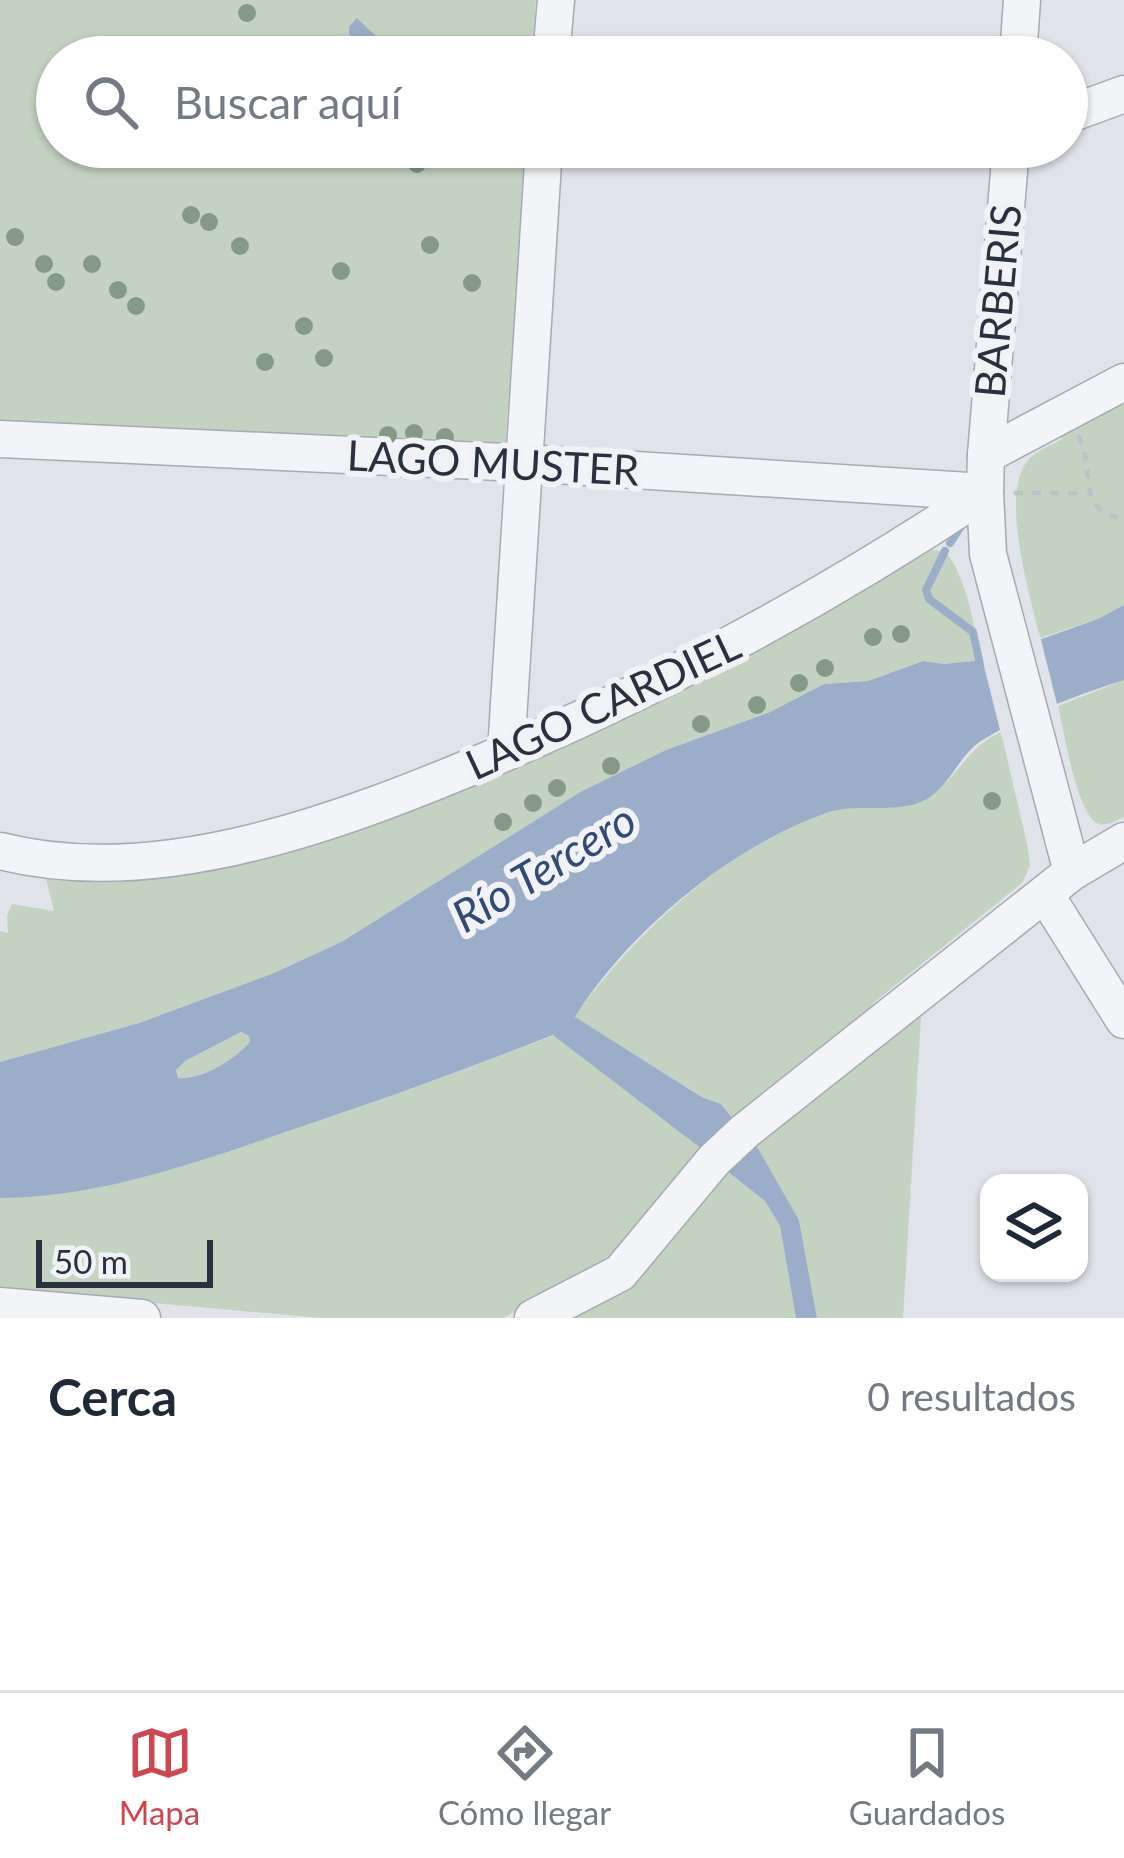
<!DOCTYPE html>
<html lang="es">
<head>
<meta charset="utf-8">
<style>
  :root { --surface:#fff; --page:#f2f2f3; --text:#1f2937; --muted:#747a83; --line:#e0e1e3; --accent:#cd4650 }
  body { margin:0; font-family:Lato,sans-serif; background:var(--page); color:var(--text) }
  .controls { position:absolute; right:36px; bottom:36px; display:grid; overflow:hidden; border-radius:24px; box-shadow:0 3px 9px #0004 }
  .controls button { width:108px; height:108px; display:grid; place-items:center; padding:0; border:0; border-bottom:3px solid var(--line); background:var(--surface); color:var(--text); font:60px sans-serif }
  .scale { position:absolute; left:36px; bottom:30px; width:177px; box-sizing:border-box; padding-left:12px; border:6px solid #293040; border-top:0; font-size:33px; line-height:42px; white-space:nowrap; color:#293040; -webkit-text-stroke:9px #f0f2f6; paint-order:stroke }
  .list { margin:0; padding:0; list-style:none }
  h2 { display:flex; justify-content:space-between; align-items:center; height:156px; margin:0; padding:0 48px; font-size:51px }
  h2 small { font-size:39px; font-weight:400; color:var(--muted) }
  .icon { flex:none; width:66px; height:66px; fill:none; stroke:currentColor; stroke-width:2; stroke-linecap:round; stroke-linejoin:round }
  .map { position:relative; flex:none; width:1124px; height:1318px; overflow:hidden }
  .search { position:absolute; background:var(--surface); box-shadow:0 3px 9px #0004; left:36px; right:36px; top:36px; height:132px; display:flex; align-items:center; gap:30px; box-sizing:border-box; padding:0 42px; border-radius:66px; color:var(--muted); font-size:45px }
  .sheet { height:372px; background:var(--surface) }
  nav { display:flex; justify-content:space-around; align-items:center; box-sizing:border-box; height:168px; border-top:3px solid var(--line); background:var(--surface); font-size:33px; color:var(--muted) }
  nav a { display:grid; justify-items:center; gap:6px }
  nav .on { color:var(--accent) }
  .map>svg:first-child { display:block }
  .green { fill:#c4d3c1 }
  .water { fill:#9baec9; fill-rule:evenodd }
  .pier { fill:#e0e3e9 }
  .lines { fill:none; stroke-linecap:round; stroke-linejoin:round }
  .stream { stroke:#9baec9; stroke-width:8 }
  .minor-casing { stroke:#a5aab3; stroke-width:39 }
  .path { stroke:#bec1c7; stroke-width:4.5; stroke-dasharray:9 9; stroke-linecap:butt }
  .minor { stroke:#f3f4f7; stroke-width:36 }
  .tree { fill:#859987 }
  .labels { text-anchor:middle; stroke-width:12; stroke-linejoin:round; paint-order:stroke }
  .street-label { font-size:42px; fill:#293040; stroke:#f0f2f6 }
  .water-label { font-size:45px; font-style:italic; fill:#334b74; stroke:#f0f2f6 }
</style>
</head>
<body>
<div class="map">
<svg width="1124" height="1318" viewBox="0 0 1124 1318">
  <rect width="100%" height="100%" fill="#e0e3e9"/>
  <g class="green">
    <polygon points="0,0 536,0 532,57 57,57 57,147 526,147 505,451 0,427"/>
    <path d="M1124,395V605L1098,619L1040,638C1031,599 998,492 1029,459C1038,450 1052,445 1062,439L1058,430Z"/>
    <path d="M933,550L945,551C968,579 973,625 982,660L944,664L922,661L868,681L824,684L770,712L666,750L582,791L343,941L274,973L139,1023L0,1062V931L8,933L7,915L12,904L54,911L45,875L203,864Z"/>
    <path d="M1124,680V817C1116,821 1106,827 1097,823C1076,812 1064,729 1058,706Z"/>
    <path d="M1001,732L1028,848L1030,866L1022,883L872,1004L875,1010L734,1120L721,1104L703,1097L574,1017C634,935 728,845 827,812C859,802 898,815 926,798C957,781 964,749 1001,732Z"/>
    <polygon points="921,1016 903,1318 817,1318 799,1220 755,1143"/>
    <path d="M241,1032L249,1036L250,1043C234,1060 202,1080 177,1078L176,1070L185,1061Z"/>
    <path d="M554,1035L703,1150L603,1265L503,1318H321L0,1289V1198C94,1198 189,1165 277,1135C370,1104 462,1071 554,1035Z"/>
    <polygon points="727,1171 765,1201 780,1226 796,1318 564,1318"/>
  </g>
  <g class="water">
    <polygon points="357,18 398,57 371,57 349,34 349,27"/>
    <path d="M1124,605V680C1078,695 1022,715 981,741C958,756 950,787 925,800C895,815 857,802 826,813C731,846 627,933 575,1017L702,1097L721,1104L734,1120L703,1150L553,1035C462,1071 370,1104 277,1135C189,1165 94,1198 0,1198V1062L139,1023L274,973L343,941L582,791L666,750L770,712L824,684L868,681L923,661L944,664L982,660L1098,619ZM241,1032L249,1036L250,1042C234,1060 202,1080 178,1078L176,1070L185,1061Z"/>
    <polygon points="755,1143 799,1220 817,1318 796,1318 780,1226 765,1201 727,1171"/>
  </g>
  <polygon class="pier" points="1039,632 1059,712 1002,738 981,654"/>
  <g class="lines">
    <g class="stream">
      <polyline points="950,543 963,523"/>
      <polyline points="945,551 926,590 929,599 973,632 980,665"/>
    </g>
    <defs>
      <g id="minor">
        <polyline points="551,57 556,0"/>
        <polyline points="1018,57 1022,0"/>
        <polyline points="1067,115 1124,94"/>
        <polyline points="0,439 524,463 985,492 988,554 1072,872"/>
        <polyline points="986,455 1011,147"/>
        <polyline points="506,752 544,147"/>
        <path d="M0,851C161,892 348,819 495,757C667,684 829,596 985,492L986,455L1124,382"/>
        <polyline points="1045,894 1124,1020"/>
        <polyline points="0,1306 142,1318"/>
        <polyline points="533,1318 620,1273 714,1160 745,1131 1072,872 1124,841"/>
      </g>
    </defs>
    <use href="#minor" class="minor-casing"/>
    <g class="path">
      <path d="M1078,435C1098,472 1072,510 1124,519"/>
      <polyline points="1014,493 1087,493"/>
    </g>
    <use href="#minor" class="minor"/>
  </g>
  <g class="tree">
    <circle cx="247" cy="13" r="9"/>
    <circle cx="417" cy="164" r="9"/>
    <circle cx="191" cy="215" r="9"/>
    <circle cx="209" cy="222" r="9"/>
    <circle cx="15" cy="237" r="9"/>
    <circle cx="430" cy="245" r="9"/>
    <circle cx="240" cy="246" r="9"/>
    <circle cx="44" cy="264" r="9"/>
    <circle cx="92" cy="264" r="9"/>
    <circle cx="341" cy="271" r="9"/>
    <circle cx="56" cy="282" r="9"/>
    <circle cx="472" cy="283" r="9"/>
    <circle cx="118" cy="290" r="9"/>
    <circle cx="136" cy="306" r="9"/>
    <circle cx="304" cy="326" r="9"/>
    <circle cx="324" cy="358" r="9"/>
    <circle cx="265" cy="362" r="9"/>
    <circle cx="414" cy="433" r="9"/>
    <circle cx="388" cy="435" r="9"/>
    <circle cx="445" cy="437" r="9"/>
    <circle cx="901" cy="634" r="9"/>
    <circle cx="873" cy="637" r="9"/>
    <circle cx="825" cy="668" r="9"/>
    <circle cx="799" cy="683" r="9"/>
    <circle cx="757" cy="705" r="9"/>
    <circle cx="701" cy="724" r="9"/>
    <circle cx="611" cy="766" r="9"/>
    <circle cx="557" cy="788" r="9"/>
    <circle cx="992" cy="801" r="9"/>
    <circle cx="533" cy="803" r="9"/>
    <circle cx="503" cy="822" r="9"/>
  </g>
  <g class="labels">
    <g class="street-label">
      <text transform="translate(998 301) rotate(-85)" y="15">BARBERIS</text>
      <text transform="translate(493 463) rotate(3)" y="15">LAGO MUSTER</text>
      <text transform="translate(603 705) rotate(-25)" y="15">LAGO CARDIEL</text>
    </g>
    <g class="water-label">
      <text transform="translate(544 868) rotate(-31)" y="16">Río Tercero</text>
    </g>
  </g>
</svg>
<div class="controls">
<button><svg class="icon" aria-label="layers" viewBox="0 0 24 24"><path d="M12 4l9 5-9 5-9-5zM3 14l9 5 9-5"/></svg></button>
</div>
<div class="scale">50 m</div>
<div class="search"><svg class="icon" aria-label="search" viewBox="0 0 24 24"><circle cx="10" cy="10" r="6"/><path d="M15 15l6 6"/></svg>Buscar aquí</div>
</div>
<section class="sheet">
<h2>Cerca<small>0 resultados</small></h2>
<ul class="list">
</ul>
</section>
<nav>
<a class="on"><svg class="icon" aria-label="map" viewBox="0 0 24 24"><path d="M3 6l6-2 6 2 6-2v14l-6 2-6-2-6 2zM9 4v14M15 6v14"/></svg>Mapa</a>
<a><svg class="icon" aria-label="directions" viewBox="0 0 24 24"><path d="M12 3l9 9-9 9-9-9zM9 14v-3h6M13 9l2 2-2 2"/></svg>Cómo llegar</a>
<a><svg class="icon" aria-label="saved" viewBox="0 0 24 24"><path d="M7 4h10v16l-5-4-5 4z"/></svg>Guardados</a>
</nav>
</body>
</html>
